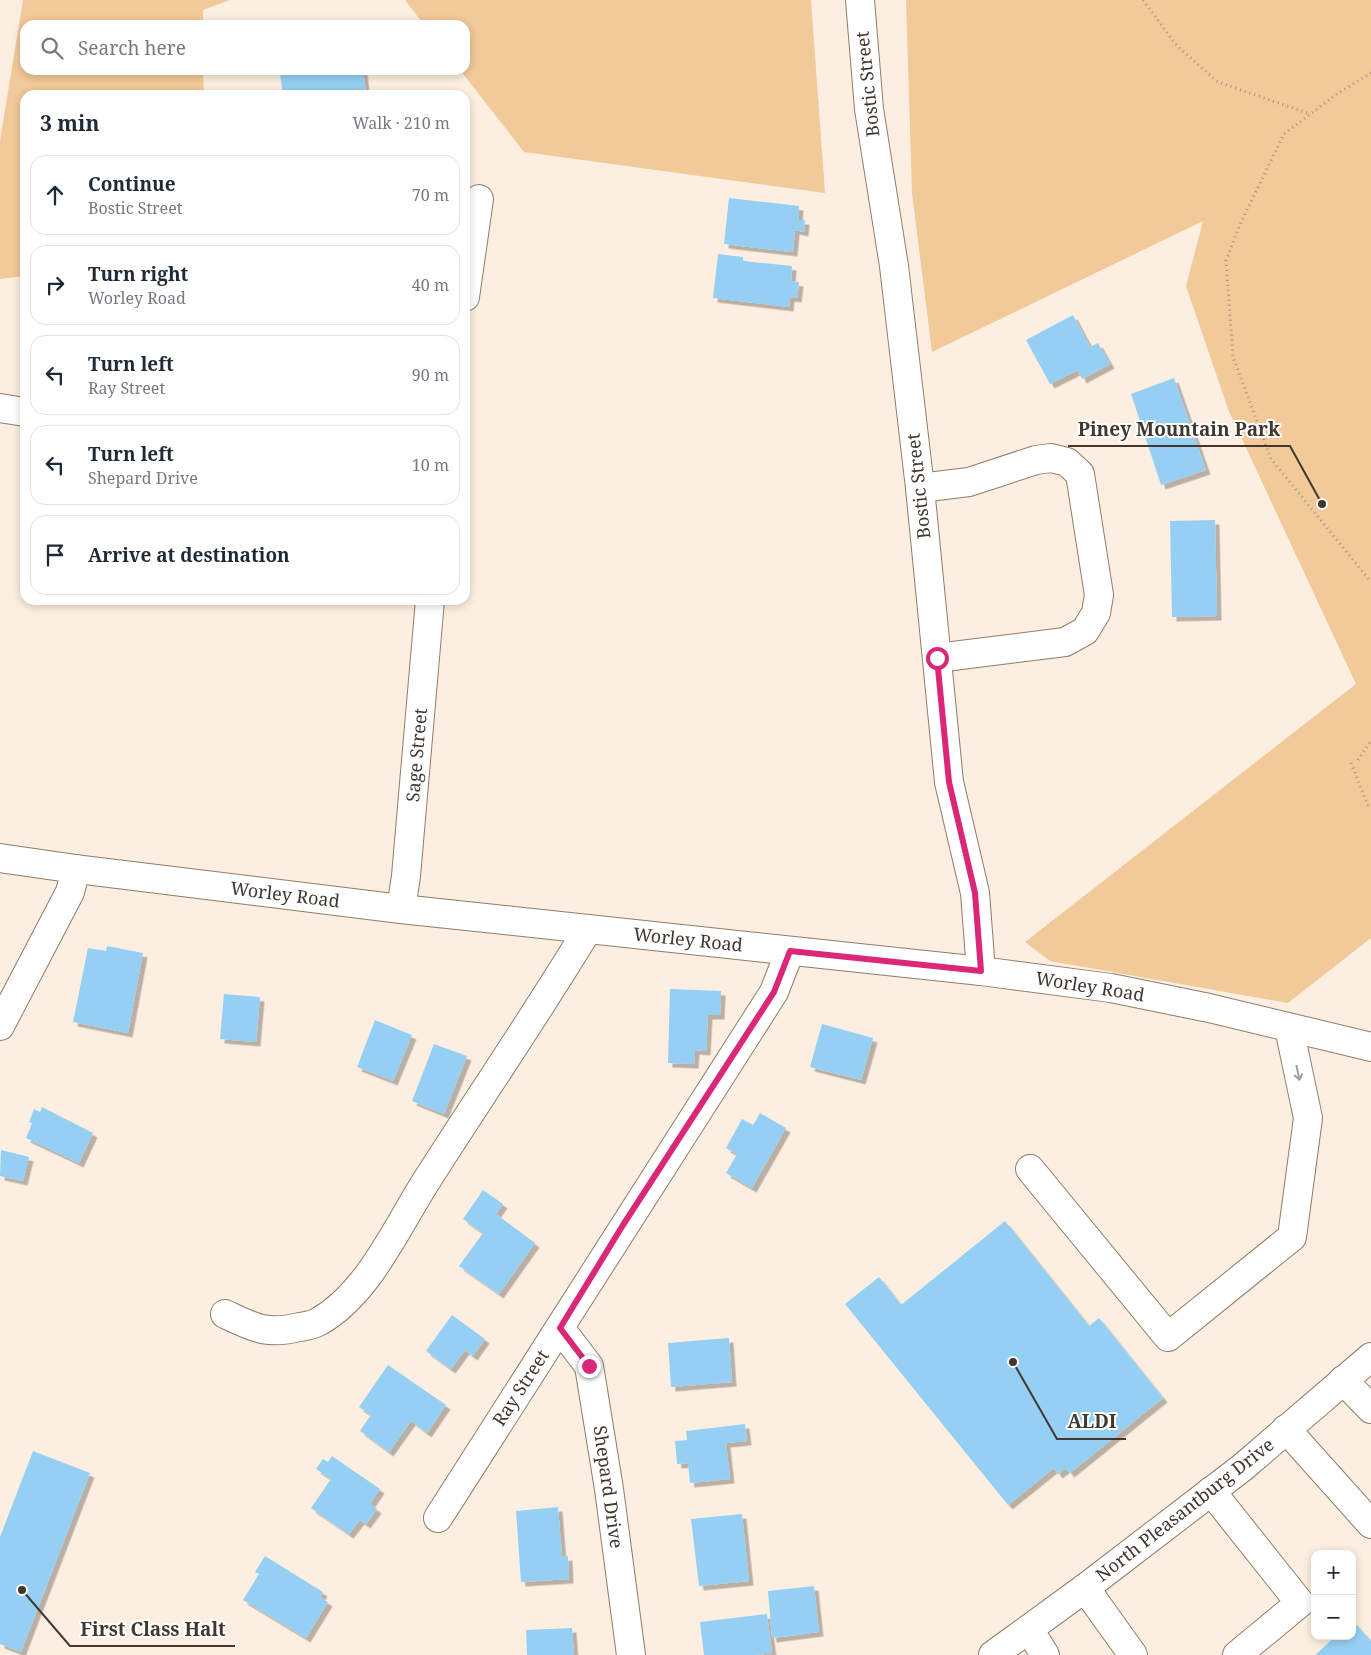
<!DOCTYPE html>
<html lang="en">
<head>
<meta charset="utf-8">
<style>
  :root { --surface:#fff; --page:#f6f6f7; --text:#1f2937; --muted:#747a83; --line:#e0e1e3 }
  body { margin:0; font-family:"Noto Serif",serif; background:var(--page); color:var(--text) }
  .controls { position:absolute; right:15px; bottom:15px; display:grid; overflow:hidden; border-radius:10px; box-shadow:0 2px 8px #0003 }
  .controls button { width:45px; height:45px; display:grid; place-items:center; padding:0; border:0; border-bottom:1px solid var(--line); background:var(--surface); color:var(--text); font:25px sans-serif }
  .stop { position:absolute; width:15px; height:15px; margin:-11px; border:4px solid #db2777; border-radius:50%; background:#fff }
  .stop.end { background:#db2777; border-color:#fff; box-shadow:0 1px 5px #0008 }
  .list { margin:0; padding:0; list-style:none }
  h2 { display:flex; justify-content:space-between; align-items:center; height:65px; margin:0; padding:0 20px; font-size:21px }
  h2 small { font-size:16px; font-weight:400; color:var(--muted) }
  .list li { display:grid; grid-template-columns:32px 1fr auto; gap:15px; align-items:center; box-sizing:border-box; height:80px; margin:0 10px 10px; padding:0 10px; border:1px solid var(--line); border-radius:15px }
  .list b { display:block; font-size:19px; white-space:nowrap }
  .list p { margin:0; font-size:16px; white-space:nowrap; color:var(--muted) }
  .list em { font-size:16px; font-style:normal; color:var(--muted) }
  .icon { flex:none; width:28px; height:28px; fill:none; stroke:currentColor; stroke-width:2; stroke-linecap:round; stroke-linejoin:round }
  .map { position:relative; flex:none; width:1371px; height:1655px; overflow:hidden }
  .search { position:absolute; background:var(--surface); box-shadow:0 2px 8px #0003; left:20px; top:20px; width:450px; height:55px; display:flex; align-items:center; gap:12px; box-sizing:border-box; padding:0 18px; border-radius:15px; color:var(--muted); font-size:19px }
  .panel { position:absolute; background:var(--surface); box-shadow:0 2px 8px #0003; left:20px; top:90px; width:450px; height:515px; border-radius:15px }
  .map>svg:first-child { display:block }
  .green { fill:#f2c998 }
  .building { fill:#95d0f4; filter:url(#shadow) }
  .lines { fill:none; stroke-linecap:round; stroke-linejoin:round }
  .minor-casing { stroke:#8f7c67; stroke-width:30 }
  .major-casing { stroke:#8f7c67; stroke-width:30 }
  .path { stroke:#a09589; stroke-width:3; stroke-dasharray:1 4; stroke-linecap:butt }
  .minor { stroke:#fff; stroke-width:28 }
  .major { stroke:#fff; stroke-width:28 }
  .oneway { stroke:#a09c97 }
  .route { stroke:#db2777; stroke-width:6 }
  .labels { text-anchor:middle; stroke-width:4; stroke-linejoin:round; paint-order:stroke }
  .street-label { font-size:18px; fill:#40382f; stroke:#fff }
  .leader { fill:none; stroke:#40382f; stroke-width:2 }
  .callout-dot { fill:#40382f; stroke:#fff; stroke-width:2 }
  .callout-label { font-size:19px; text-anchor:middle; font-weight:bold; fill:#40382f; stroke:#fff; stroke-width:4; stroke-linejoin:round; paint-order:stroke }
</style>
</head>
<body>
<div class="map">
<svg width="1371" height="1655" viewBox="0 0 1371 1655">
  <defs>
    <filter id="shadow"><feDropShadow dx="4.5" dy="4.5" stdDeviation="0" flood-color="#0004"/></filter>
  </defs>
  <rect width="100%" height="100%" fill="#fcefe1"/>
  <g class="green">
    <polygon points="23,0 230,0 203,10 203,25 25,25 25,70 203,70 204,95 25,95 25,276 0,279 0,141"/>
    <polygon points="405,0 811,0 825,193 524,152 460,70 465,70 465,25 424,25"/>
    <polygon points="906,0 1371,0 1371,938 1288,1003 1050,961 1025,942 1356,684 1228,409 1186,286 1203,221 932,352 912,193"/>
  </g>
  <g class="building">
    <polygon points="316,70 363,70 366,95 283,95 280,74"/>
    <polygon points="729,198 799,206 798,220 805,220 804,232 795,230 793,252 724,244"/>
    <polygon points="718,254 743,257 743,261 792,266 791,281 799,282 797,298 790,297 789,307 713,298"/>
    <polygon points="1073,315 1090,347 1098,343 1110,364 1082,379 1078,370 1050,384 1026,340"/>
    <polygon points="1174,378 1206,470 1161,485 1131,394"/>
    <polygon points="1215,520 1217,616 1172,617 1170,521"/>
    <polygon points="107,946 143,953 128,1033 73,1022 88,948 106,951"/>
    <polygon points="670,989 721,991 720,1015 708,1015 706,1051 695,1050 694,1064 668,1063"/>
    <polygon points="224,994 260,997 256,1042 220,1039"/>
    <polygon points="375,1020 412,1035 393,1081 357,1067"/>
    <polygon points="822,1024 873,1038 861,1080 810,1067"/>
    <polygon points="434,1044 467,1056 444,1114 412,1101"/>
    <polygon points="42,1107 93,1133 79,1163 26,1138 32,1123 29,1122 34,1109 40,1112"/>
    <polygon points="760,1113 786,1128 752,1188 726,1173 737,1154 726,1148 742,1119 753,1125"/>
    <polygon points="1,1150 29,1157 23,1181 0,1176"/>
    <polygon points="483,1190 503,1204 496,1214 535,1243 499,1294 459,1266 483,1233 463,1219"/>
    <polygon points="1005,1221 1089,1326 1099,1318 1163,1398 1070,1473 1066,1468 1058,1474 1054,1468 1008,1505 845,1304 879,1277 901,1305"/>
    <polygon points="452,1315 485,1339 473,1356 465,1350 451,1369 426,1351"/>
    <polygon points="729,1338 732,1382 671,1387 668,1343"/>
    <polygon points="388,1365 446,1405 427,1433 411,1421 389,1452 360,1431 371,1415 359,1407"/>
    <polygon points="745,1424 747,1441 726,1443 730,1479 690,1483 688,1463 677,1464 675,1441 687,1440 686,1431"/>
    <polygon points="33,1451 90,1473 21,1652 0,1644 0,1537"/>
    <polygon points="332,1456 380,1489 370,1504 377,1509 366,1524 360,1520 349,1534 311,1508 331,1479 316,1469 323,1459 328,1462"/>
    <polygon points="558,1507 562,1557 568,1556 569,1579 521,1582 516,1511"/>
    <polygon points="742,1514 749,1581 699,1586 691,1519"/>
    <polygon points="265,1556 323,1592 320,1597 328,1602 306,1638 243,1600 259,1574 255,1572"/>
    <polygon points="814,1586 819,1632 772,1638 768,1591"/>
    <polygon points="767,1614 772,1653 756,1655 704,1655 700,1622"/>
    <polygon points="1352,1620 1371,1641 1371,1655 1315,1655 1336,1636 1352,1636"/>
    <polygon points="572,1628 574,1655 527,1655 526,1630"/>
  </g>
  <g class="lines">
    <defs>
      <g id="minor">
        <polyline points="860,0 869,109 894,266 920,488 949,782 975,893 981,971"/>
        <polyline points="465,297 479,199"/>
        <polyline points="0,408 25,412"/>
        <polyline points="920,488 969,482 1036,460 1051,458 1067,462 1080,474 1099,595 1096,613 1085,631 1065,642 937,658"/>
        <polyline points="0,858 76,869 401,909 981,971 1111,988 1209,1008 1371,1047"/>
        <polyline points="401,909 406,876 430,600"/>
        <polyline points="0,1026 70,892 76,869"/>
        <polyline points="1030,1169 1168,1337 1292,1237 1308,1118 1289,1028"/>
        <path d="M225,1314C255,1328 266,1335 300,1327C305,1326 313,1325 318,1322C367,1295 396,1229 425,1183C479,1098 536,1015 588,929"/>
        <polyline points="560,1328 589,1366 609,1489 631,1655"/>
        <polyline points="1343,1380 1371,1409"/>
        <polyline points="1286,1429 1371,1524"/>
        <polyline points="1211,1491 1300,1603 1237,1655"/>
        <polyline points="438,1518 774,992 790,951"/>
        <polyline points="1085,1588 1133,1655"/>
        <polyline points="1029,1629 1045,1655"/>
      </g>
      <polyline id="major" points="993,1655 1085,1588 1243,1467 1371,1357"/>
    </defs>
    <use href="#minor" class="minor-casing"/>
    <use href="#major" class="major-casing"/>
    <g class="path">
      <polyline points="1143,0 1177,46 1218,82 1310,114"/>
      <polyline points="1371,73 1337,94 1284,134 1241,222 1226,260 1233,357 1271,459 1371,582"/>
      <polyline points="1358,760 1371,741"/>
      <polyline points="1351,763 1369,808"/>
    </g>
    <use href="#minor" class="minor"/>
    <use href="#major" class="major"/>
  </g>
  <defs><path id="oneway-shaft" d="M-6 0H5M1.5-3L5.5 0L1.5 3" fill="none" stroke-width="1.6" stroke-linecap="round" stroke-linejoin="round" transform="scale(1.25)"/></defs>
  <use class="oneway" href="#oneway-shaft" transform="translate(1298 1073) rotate(78)"/>
  <g class="lines">
    <polyline class="route" points="589,1366 560,1328 623,1225 774,992 790,951 981,971 975,893 949,782 937,658"/>
  </g>
  <g class="labels">
    <g class="street-label">
      <text transform="translate(868 84) rotate(-96)" y="6">Bostic Street</text>
      <text transform="translate(919 486) rotate(-96)" y="6">Bostic Street</text>
      <text transform="translate(417 755) rotate(-85)" y="6">Sage Street</text>
      <text transform="translate(285 895) rotate(7)" y="6">Worley Road</text>
      <text transform="translate(688 940) rotate(6)" y="6">Worley Road</text>
      <text transform="translate(1090 987) rotate(9)" y="6">Worley Road</text>
      <text transform="translate(521 1388) rotate(-57)" y="6">Ray Street</text>
      <text transform="translate(608 1487) rotate(82)" y="6">Shepard Drive</text>
      <text transform="translate(1185 1510) rotate(-38)" y="6">North Pleasantburg Drive</text>
    </g>
  </g>
  <path class="leader" d="M1322 504L1290 446H1068M1013 1362L1057 1439H1126M22 1590L70 1646H235"/>
  <g class="callout-dot">
    <circle cx="1322" cy="504" r="5"/>
    <circle cx="1013" cy="1362" r="5"/>
    <circle cx="22" cy="1590" r="5"/>
  </g>
  <g class="callout-label">
    <text x="1179" y="436">Piney Mountain Park</text>
    <text x="1092" y="1428">ALDI</text>
    <text x="153" y="1636">First Class Halt</text>
  </g>
</svg>
<div class="controls">
<button>+</button>
<button>−</button>
</div>
<div class="stop" style="left:937px;top:658px"></div>
<div class="stop end" style="left:589px;top:1366px"></div>
<div class="search"><svg class="icon" aria-label="search" viewBox="0 0 24 24"><circle cx="10" cy="10" r="6"/><path d="M15 15l6 6"/></svg>Search here</div>
<section class="panel">
<h2>3 min<small>Walk · 210 m</small></h2>
<ul class="list">
<li><svg class="icon" aria-label="ahead" viewBox="0 0 24 24"><path d="M12 20V5M6 11l6-6 6 6"/></svg><div><b>Continue</b><p>Bostic Street</p></div><em>70 m</em></li>
<li><svg class="icon" aria-label="right" viewBox="0 0 24 24"><path d="M7 20v-9h11M14 6l5 5-5 5"/></svg><div><b>Turn right</b><p>Worley Road</p></div><em>40 m</em></li>
<li><svg class="icon" aria-label="left" viewBox="0 0 24 24"><path d="M17 20v-9H6M10 6l-5 5 5 5"/></svg><div><b>Turn left</b><p>Ray Street</p></div><em>90 m</em></li>
<li><svg class="icon" aria-label="left" viewBox="0 0 24 24"><path d="M17 20v-9H6M10 6l-5 5 5 5"/></svg><div><b>Turn left</b><p>Shepard Drive</p></div><em>10 m</em></li>
<li><svg class="icon" aria-label="arrive" viewBox="0 0 24 24"><path d="M6 21V4h12l-3 4 3 4H6"/></svg><div><b>Arrive at destination</b></div></li>
</ul>
</section>
</div>
</body>
</html>
